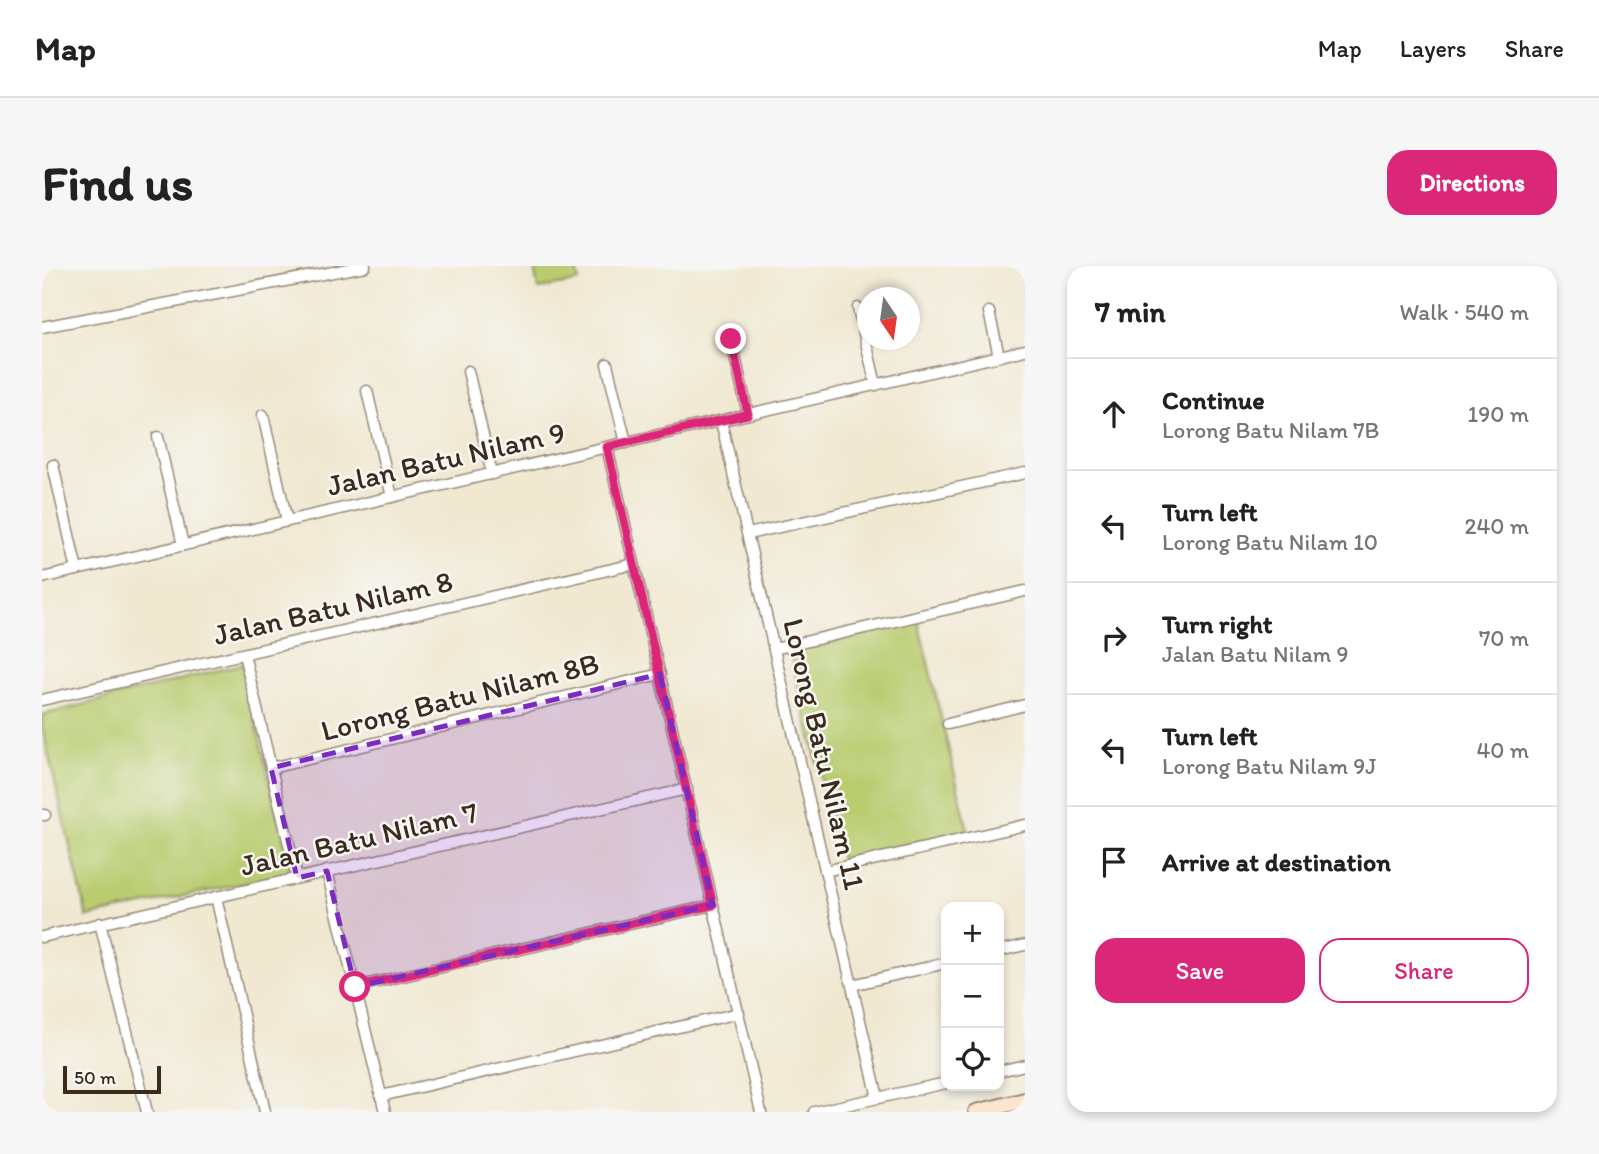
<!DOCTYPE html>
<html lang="en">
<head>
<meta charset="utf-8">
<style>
  :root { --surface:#fff; --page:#f6f6f6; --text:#222; --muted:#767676; --line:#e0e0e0; --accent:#db2777 }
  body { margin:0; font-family:Itim,sans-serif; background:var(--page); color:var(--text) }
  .controls { position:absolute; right:21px; bottom:21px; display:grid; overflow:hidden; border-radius:14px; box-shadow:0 4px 10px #0003 }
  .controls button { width:63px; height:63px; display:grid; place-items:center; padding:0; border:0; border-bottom:2px solid var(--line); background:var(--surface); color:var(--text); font:35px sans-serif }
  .compass { position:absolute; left:815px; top:21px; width:63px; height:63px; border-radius:50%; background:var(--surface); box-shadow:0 4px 10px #0003; rotate:167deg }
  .scale { position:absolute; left:21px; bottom:18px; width:98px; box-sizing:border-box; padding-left:7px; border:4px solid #3b2a1e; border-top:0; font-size:19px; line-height:24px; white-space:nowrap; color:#3b2a1e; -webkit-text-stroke:5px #f6f6f2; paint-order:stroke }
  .stop { position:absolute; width:21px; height:21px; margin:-16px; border:5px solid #db2777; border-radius:50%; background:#fff }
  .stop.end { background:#db2777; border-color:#fff; box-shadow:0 2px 7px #0008 }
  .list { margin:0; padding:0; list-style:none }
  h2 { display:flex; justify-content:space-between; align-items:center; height:91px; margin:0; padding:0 28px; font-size:30px }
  h2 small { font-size:23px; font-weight:400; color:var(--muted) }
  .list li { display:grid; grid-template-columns:46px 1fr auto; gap:21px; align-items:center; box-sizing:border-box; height:112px; padding:0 28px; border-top:2px solid var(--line) }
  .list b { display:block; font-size:26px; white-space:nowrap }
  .list p { margin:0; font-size:23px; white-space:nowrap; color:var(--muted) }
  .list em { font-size:23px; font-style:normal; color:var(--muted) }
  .actions { display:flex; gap:14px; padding:21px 28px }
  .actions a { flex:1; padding:16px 0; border:2px solid var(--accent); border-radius:21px; text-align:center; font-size:24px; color:var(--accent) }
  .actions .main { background:var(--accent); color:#fff }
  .icon { flex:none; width:38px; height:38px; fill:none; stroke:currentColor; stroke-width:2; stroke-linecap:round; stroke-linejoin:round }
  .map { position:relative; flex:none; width:983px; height:846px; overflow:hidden; border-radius:21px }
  header { display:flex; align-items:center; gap:42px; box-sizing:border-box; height:98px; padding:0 35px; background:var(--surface); border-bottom:2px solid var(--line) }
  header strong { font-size:33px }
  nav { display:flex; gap:38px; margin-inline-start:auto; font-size:24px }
  .intro { display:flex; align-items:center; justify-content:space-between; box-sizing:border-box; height:168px; padding:0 42px }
  h1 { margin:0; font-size:49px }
  .button { padding:18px 32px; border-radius:21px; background:var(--accent); color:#fff; font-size:24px; font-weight:700 }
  main { display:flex; gap:42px; padding:0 42px }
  aside { flex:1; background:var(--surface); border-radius:21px; box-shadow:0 4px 10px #0003 }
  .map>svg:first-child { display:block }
  .green { fill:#b9cc70; stroke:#7a7b47; stroke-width:2 }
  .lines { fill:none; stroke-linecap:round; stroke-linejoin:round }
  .minor-casing { stroke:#968978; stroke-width:13 }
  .secondary-casing { stroke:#968978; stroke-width:18 }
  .minor { stroke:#fff; stroke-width:10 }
  .secondary { stroke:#fce5cf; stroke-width:14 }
  .route { stroke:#db2777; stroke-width:9 }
  .marked { fill:#7b2cbf; fill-opacity:0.2; stroke:#7b2cbf; stroke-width:5; stroke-dasharray:14 9; stroke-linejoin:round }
  .labels { text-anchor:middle; stroke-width:5; stroke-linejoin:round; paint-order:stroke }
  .street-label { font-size:30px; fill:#3b2a1e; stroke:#f6f6f2 }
</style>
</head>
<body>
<header>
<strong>Map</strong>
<nav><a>Map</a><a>Layers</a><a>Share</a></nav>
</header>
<div class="intro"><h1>Find us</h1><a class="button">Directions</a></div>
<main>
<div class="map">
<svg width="983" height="846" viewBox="0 0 983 846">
  <rect width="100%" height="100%" fill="#f6f6f2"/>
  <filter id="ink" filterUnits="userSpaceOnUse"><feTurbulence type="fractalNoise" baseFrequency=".0143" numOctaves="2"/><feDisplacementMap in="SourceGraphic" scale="14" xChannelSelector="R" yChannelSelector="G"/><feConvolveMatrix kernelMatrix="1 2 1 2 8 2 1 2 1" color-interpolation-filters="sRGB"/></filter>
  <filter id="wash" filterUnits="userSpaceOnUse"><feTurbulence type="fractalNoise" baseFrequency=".00686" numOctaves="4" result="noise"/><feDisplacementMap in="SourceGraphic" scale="28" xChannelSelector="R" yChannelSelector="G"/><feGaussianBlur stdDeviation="1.57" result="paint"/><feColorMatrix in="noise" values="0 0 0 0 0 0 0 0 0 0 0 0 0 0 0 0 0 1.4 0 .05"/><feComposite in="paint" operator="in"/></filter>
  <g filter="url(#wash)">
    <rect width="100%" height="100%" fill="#f0e8d1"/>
    <g class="green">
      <polygon points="492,0 533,0 537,15 496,23"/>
      <polygon points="876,355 926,564 799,594 748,386"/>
      <polygon points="200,398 249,607 45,651 0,462 0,449"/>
    </g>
  </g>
  <g filter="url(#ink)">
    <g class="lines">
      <defs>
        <g id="minor">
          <polyline points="816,42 834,119"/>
          <polyline points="947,46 957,90"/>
          <polyline points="0,61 323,0"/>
          <polyline points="689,73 706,148"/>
          <polyline points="565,98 584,177"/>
          <polyline points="426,105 450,208"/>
          <polyline points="325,125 350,231"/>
          <polyline points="221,149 245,255"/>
          <polyline points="679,155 836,832"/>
          <polyline points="116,171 141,279"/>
          <polyline points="565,181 719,846"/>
          <polyline points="11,199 35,304"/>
          <polyline points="706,268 983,207"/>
          <polyline points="0,312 983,84"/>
          <polyline points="732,383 983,325"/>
          <polyline points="202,388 255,612"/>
          <polyline points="0,434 592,298"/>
          <polyline points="906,458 983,439"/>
          <polyline points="229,502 618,408"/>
          <polyline points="0,549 3,549"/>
          <polyline points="285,605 343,846"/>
          <polyline points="783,605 983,559"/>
          <polyline points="174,631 223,846"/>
          <polyline points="58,657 105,846"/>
          <polyline points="0,671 645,523"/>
          <polyline points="957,685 983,679"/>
          <polyline points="810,719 904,697"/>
          <polyline points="313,721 671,639"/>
          <polyline points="957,805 983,799"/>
          <polyline points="339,830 697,747"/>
          <polyline points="772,846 904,817"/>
        </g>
        <polyline id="secondary" points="934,846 983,834"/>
      </defs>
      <use href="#minor" class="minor-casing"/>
      <use href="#secondary" class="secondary-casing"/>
      <use href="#minor" class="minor"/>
      <use href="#secondary" class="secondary"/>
    </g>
  </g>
  <g class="lines" filter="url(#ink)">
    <polyline class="route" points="313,721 671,639 565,181 706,148 689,73"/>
  </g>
  <path class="marked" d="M618,408L671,639L313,721L285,605L255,612L229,502Z"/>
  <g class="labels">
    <g class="street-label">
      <text transform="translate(404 193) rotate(-13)" y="10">Jalan Batu Nilam 9</text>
      <text transform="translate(291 342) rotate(-13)" y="10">Jalan Batu Nilam 8</text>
      <text transform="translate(418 431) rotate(-14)" y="10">Lorong Batu Nilam 8B</text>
      <text transform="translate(782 488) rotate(77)" y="10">Lorong Batu Nilam 11</text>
      <text transform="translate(317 573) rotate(-13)" y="10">Jalan Batu Nilam 7</text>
    </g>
  </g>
</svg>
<div class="controls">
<button>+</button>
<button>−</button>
<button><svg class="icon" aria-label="locate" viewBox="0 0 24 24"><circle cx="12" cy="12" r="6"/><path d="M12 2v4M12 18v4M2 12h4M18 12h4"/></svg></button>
</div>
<svg class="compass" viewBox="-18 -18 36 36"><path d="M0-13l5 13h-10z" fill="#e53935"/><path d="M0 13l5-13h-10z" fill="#767676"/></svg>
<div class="scale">50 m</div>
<div class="stop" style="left:313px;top:721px"></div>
<div class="stop end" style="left:689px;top:73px"></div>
</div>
<aside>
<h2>7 min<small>Walk · 540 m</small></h2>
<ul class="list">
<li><svg class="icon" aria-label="ahead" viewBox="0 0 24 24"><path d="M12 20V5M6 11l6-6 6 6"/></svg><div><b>Continue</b><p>Lorong Batu Nilam 7B</p></div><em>190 m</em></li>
<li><svg class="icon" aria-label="left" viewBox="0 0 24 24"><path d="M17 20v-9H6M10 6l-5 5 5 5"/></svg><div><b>Turn left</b><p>Lorong Batu Nilam 10</p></div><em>240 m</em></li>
<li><svg class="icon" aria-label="right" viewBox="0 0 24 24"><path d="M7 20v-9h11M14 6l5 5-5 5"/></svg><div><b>Turn right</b><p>Jalan Batu Nilam 9</p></div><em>70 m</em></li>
<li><svg class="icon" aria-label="left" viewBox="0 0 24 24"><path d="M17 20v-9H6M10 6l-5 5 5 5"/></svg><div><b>Turn left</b><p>Lorong Batu Nilam 9J</p></div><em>40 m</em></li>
<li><svg class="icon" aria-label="arrive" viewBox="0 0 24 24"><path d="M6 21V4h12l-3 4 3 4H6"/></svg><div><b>Arrive at destination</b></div></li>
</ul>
<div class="actions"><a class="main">Save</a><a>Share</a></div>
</aside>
</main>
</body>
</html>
